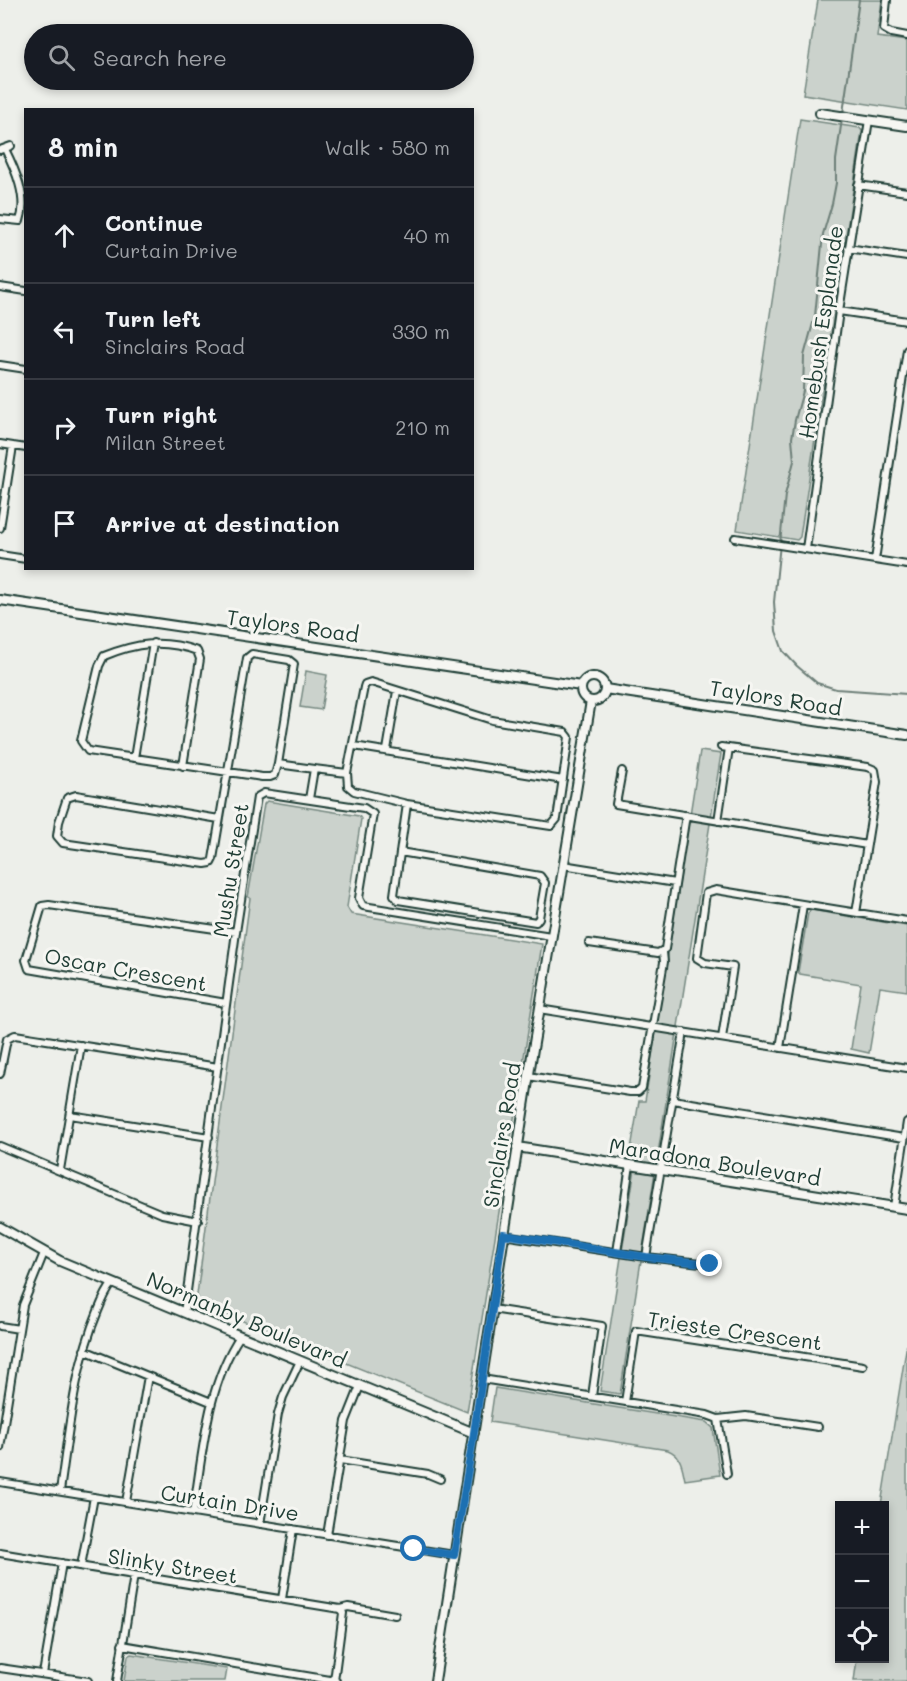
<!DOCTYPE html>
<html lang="en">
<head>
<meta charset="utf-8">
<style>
	body { margin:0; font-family:Mali,sans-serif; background:#242831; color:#f1f3f6 }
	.controls { position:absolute; right:18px; bottom:18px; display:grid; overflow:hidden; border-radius:0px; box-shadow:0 3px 9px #0003 }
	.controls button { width:54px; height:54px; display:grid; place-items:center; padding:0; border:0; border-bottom:2px solid #363941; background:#171b24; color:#f1f3f6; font:30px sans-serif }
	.stop { position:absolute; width:18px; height:18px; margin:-14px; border:4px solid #1f6fb2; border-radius:50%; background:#fff }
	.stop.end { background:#1f6fb2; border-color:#fff; box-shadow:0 2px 6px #0008 }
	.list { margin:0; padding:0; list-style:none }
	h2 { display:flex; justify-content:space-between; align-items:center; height:78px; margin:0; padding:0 24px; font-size:26px }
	h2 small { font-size:20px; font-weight:400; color:#9ea1a6 }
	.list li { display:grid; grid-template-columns:39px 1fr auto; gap:18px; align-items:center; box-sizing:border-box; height:96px; padding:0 24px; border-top:2px solid #363941 }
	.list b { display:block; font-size:22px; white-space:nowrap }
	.list p { margin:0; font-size:20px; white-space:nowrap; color:#9ea1a6 }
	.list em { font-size:20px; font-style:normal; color:#9ea1a6 }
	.icon { flex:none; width:33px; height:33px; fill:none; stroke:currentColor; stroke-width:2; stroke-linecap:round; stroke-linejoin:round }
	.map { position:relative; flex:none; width:907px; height:1681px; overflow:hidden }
	.search { position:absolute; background:#171b24; box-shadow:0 3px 9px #0003; left:24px; top:24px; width:450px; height:66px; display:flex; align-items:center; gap:15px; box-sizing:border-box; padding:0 21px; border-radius:33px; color:#9ea1a6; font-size:22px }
	.panel { position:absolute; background:#171b24; box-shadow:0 3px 9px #0003; left:24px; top:108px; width:450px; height:462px; border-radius:0px }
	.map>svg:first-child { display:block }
	.green { fill:#cbd2cc; stroke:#758880; stroke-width:1.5 }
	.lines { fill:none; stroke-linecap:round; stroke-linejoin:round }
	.stream { stroke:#6c7e77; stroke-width:2 }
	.minor-casing { stroke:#1f3d34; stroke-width:10 }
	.tertiary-casing { stroke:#1f3d34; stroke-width:12 }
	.minor { stroke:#f6f6f2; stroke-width:6 }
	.tertiary { stroke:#f6f6f2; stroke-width:8 }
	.route { stroke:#1f6fb2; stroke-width:8 }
	.labels { text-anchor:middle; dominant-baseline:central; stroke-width:6; stroke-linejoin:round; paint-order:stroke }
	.street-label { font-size:21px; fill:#1f3d34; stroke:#f6f6f2 }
</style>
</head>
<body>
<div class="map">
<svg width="907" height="1681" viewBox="0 0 907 1681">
	<rect width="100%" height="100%" fill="#edefea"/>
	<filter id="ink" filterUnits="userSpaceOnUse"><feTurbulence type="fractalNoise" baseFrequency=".0167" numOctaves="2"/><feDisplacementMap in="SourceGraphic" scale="12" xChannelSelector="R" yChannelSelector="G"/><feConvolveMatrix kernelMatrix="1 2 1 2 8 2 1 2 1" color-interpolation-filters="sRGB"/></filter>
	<g filter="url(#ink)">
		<!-- green -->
		<path class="green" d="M818 0H882L877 37 907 41V110L803 94Z
			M800 119 860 128 862 131 800 537 797 540 737 530Z
			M306 671 327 675 321 710 300 707Z
			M700 751 721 754 620 1394 600 1391 637 1156 630 1155 639 1101H645Z
			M267 801 359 816 361 819 347 907 351 914 542 944 467 1412 196 1302 250 898 248 897 264 804Z
			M811 910 907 926V991L880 987 869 1053 851 1049 861 984 800 974 798 972 808 913Z
			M907 1343V1681H854L857 1659 884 1658V1506L881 1505Z
			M495 1388 706 1422 713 1428 720 1475 685 1480C682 1467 682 1456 668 1450L490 1422Z
			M131 1654 227 1669 225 1681H124L128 1656Z"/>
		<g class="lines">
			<!-- stream -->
			<path class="stream" d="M843 113 859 0
				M842 119 836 160V183L832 204 823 234 815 316 804 356 803 391 795 420 792 438 794 461 785 495 774 602 776 631 783 651 797 666 817 683 836 689 907 694"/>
			<!-- minor casing -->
			<g class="minor-casing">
				<path id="minor" d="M887 0 884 29 891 33 907 36
					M0 150 11 146
					M858 185 907 192
					M0 219 20 221C28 198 15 169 5 149
					M848 248 907 257
					M0 287 26 291
					M839 311 907 321
					M0 365 26 369
					M0 444 26 448
					M0 528 13 446
					M735 538 907 565
					M806 549 839 311 869 120
					M0 555 26 559
					M875 560 907 350
					M354 746 563 780
					M721 747 868 767 875 770 877 782 856 913
					M387 750 397 691
					M134 758 153 643
					M183 766 200 659 197 651C163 639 136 643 104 656L99 666 81 741 88 751 262 777H270L275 775 278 764 314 769 309 799
					M314 769 347 773 364 687 365 684 371 682 492 720 565 732 569 737 557 819 551 826 407 804 354 791 348 786 347 773
					M622 771 616 804 867 845
					M219 819 76 795 67 798 59 822 57 836 63 843 205 864 211 863 213 859 247 658 252 654 289 660 294 664 278 764
					M718 821 729 748
					M400 852 540 876 545 883 539 918 536 922 398 900 394 895 407 804
					M563 865 675 883
					M589 943 658 953 665 949 686 815
					M226 1003 29 969 26 960 42 906 49 905 236 932
					M539 1009 907 1068
					M722 1038 733 967 705 963 697 958 706 893 716 890 907 921
					M780 1048 803 905
					M0 1074 7 1039 15 1035 218 1067
					M528 1076 630 1092H638L642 1088 664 962 663 952
					M673 1100 904 1138
					M70 1115 209 1137
					M0 1146 162 1214 198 1221
					M60 1170 81 1045
					M894 1207 907 1122
					M503 1235 646 1257 710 1264
					M617 1252 630 1165
					M646 1257 684 1032
					M492 1309 602 1326 592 1396
					M184 1313 236 932 257 797 264 793 364 808 373 814 359 898 363 906 551 936
					M0 1326 19 1329
					M84 1350 211 1402
					M482 1379 707 1415 718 1419 727 1474
					M625 1402 636 1331 863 1366
					M718 1419 746 1416 818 1427
					M0 1448 23 1305 44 1253
					M340 1460 428 1474 440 1479
					M0 1482 454 1555
					M60 1491C69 1431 74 1368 98 1311 102 1301 106 1291 113 1283
					M126 1502 148 1376
					M193 1513C203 1454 206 1387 240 1336
					M260 1524 278 1414 283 1397 300 1361
					M327 1535 346 1421 360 1386
					M0 1553 340 1609 343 1613 334 1681
					M81 1566 94 1497
					M282 1599 293 1529
					M340 1609 348 1607 395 1615
					M122 1645 336 1681
					M0 1668 88 1681
					M43 1674 62 1563
					M117 1681 134 1575"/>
			</g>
			<!-- tertiary casing -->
			<g class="tertiary-casing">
				<path id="tertiary" d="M820 113 907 126
					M0 600 581 686
					M581 689a12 12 0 1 1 24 0a12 12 0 1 1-24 0Z
					M605 689 907 735
					M517 1147 907 1209
					M0 1227 60 1261 474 1433
					M435 1681 532 1055 591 701"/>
			</g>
			<!-- minor -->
			<use href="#minor" class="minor"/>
			<!-- tertiary -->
			<use href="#tertiary" class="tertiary"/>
		</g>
	</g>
	<g class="lines" filter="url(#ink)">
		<!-- route -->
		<path class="route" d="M414 1549 454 1555 474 1433 503 1234 646 1257 710 1264"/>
	</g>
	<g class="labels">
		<!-- street labels -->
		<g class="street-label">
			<text transform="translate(820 332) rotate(-82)">Homebush Esplanade</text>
			<text transform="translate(293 625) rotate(8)">Taylors Road</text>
			<text transform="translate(776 697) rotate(9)">Taylors Road</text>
			<text transform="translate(230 870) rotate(-81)">Mushu Street</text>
			<text transform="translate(126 969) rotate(10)">Oscar Crescent</text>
			<text transform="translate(501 1135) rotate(-81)">Sinclairs Road</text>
			<text transform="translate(715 1161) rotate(9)">Maradona Boulevard</text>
			<text transform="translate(247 1319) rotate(23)">Normanby Boulevard</text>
			<text transform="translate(735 1330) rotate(8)">Trieste Crescent</text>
			<text transform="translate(230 1502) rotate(9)">Curtain Drive</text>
			<text transform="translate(173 1565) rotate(9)">Slinky Street</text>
		</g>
	</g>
</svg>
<div class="controls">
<button>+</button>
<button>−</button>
<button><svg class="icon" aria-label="locate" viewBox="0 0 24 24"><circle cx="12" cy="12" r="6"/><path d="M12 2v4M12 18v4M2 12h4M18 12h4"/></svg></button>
</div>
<div class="stop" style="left:414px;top:1549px"></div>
<div class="stop end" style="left:710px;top:1264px"></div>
<div class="search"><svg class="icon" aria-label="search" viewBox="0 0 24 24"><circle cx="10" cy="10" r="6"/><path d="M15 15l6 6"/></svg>Search here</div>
<section class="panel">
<h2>8 min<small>Walk · 580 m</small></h2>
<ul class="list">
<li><svg class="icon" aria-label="ahead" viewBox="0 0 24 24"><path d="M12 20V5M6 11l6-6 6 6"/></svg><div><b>Continue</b><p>Curtain Drive</p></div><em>40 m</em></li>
<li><svg class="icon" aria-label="left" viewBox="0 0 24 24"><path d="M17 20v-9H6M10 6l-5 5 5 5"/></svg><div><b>Turn left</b><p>Sinclairs Road</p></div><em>330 m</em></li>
<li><svg class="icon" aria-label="right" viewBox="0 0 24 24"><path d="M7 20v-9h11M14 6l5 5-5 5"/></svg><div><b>Turn right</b><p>Milan Street</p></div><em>210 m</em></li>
<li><svg class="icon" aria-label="arrive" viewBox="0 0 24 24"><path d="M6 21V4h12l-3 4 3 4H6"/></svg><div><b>Arrive at destination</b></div></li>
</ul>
</section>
</div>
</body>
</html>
